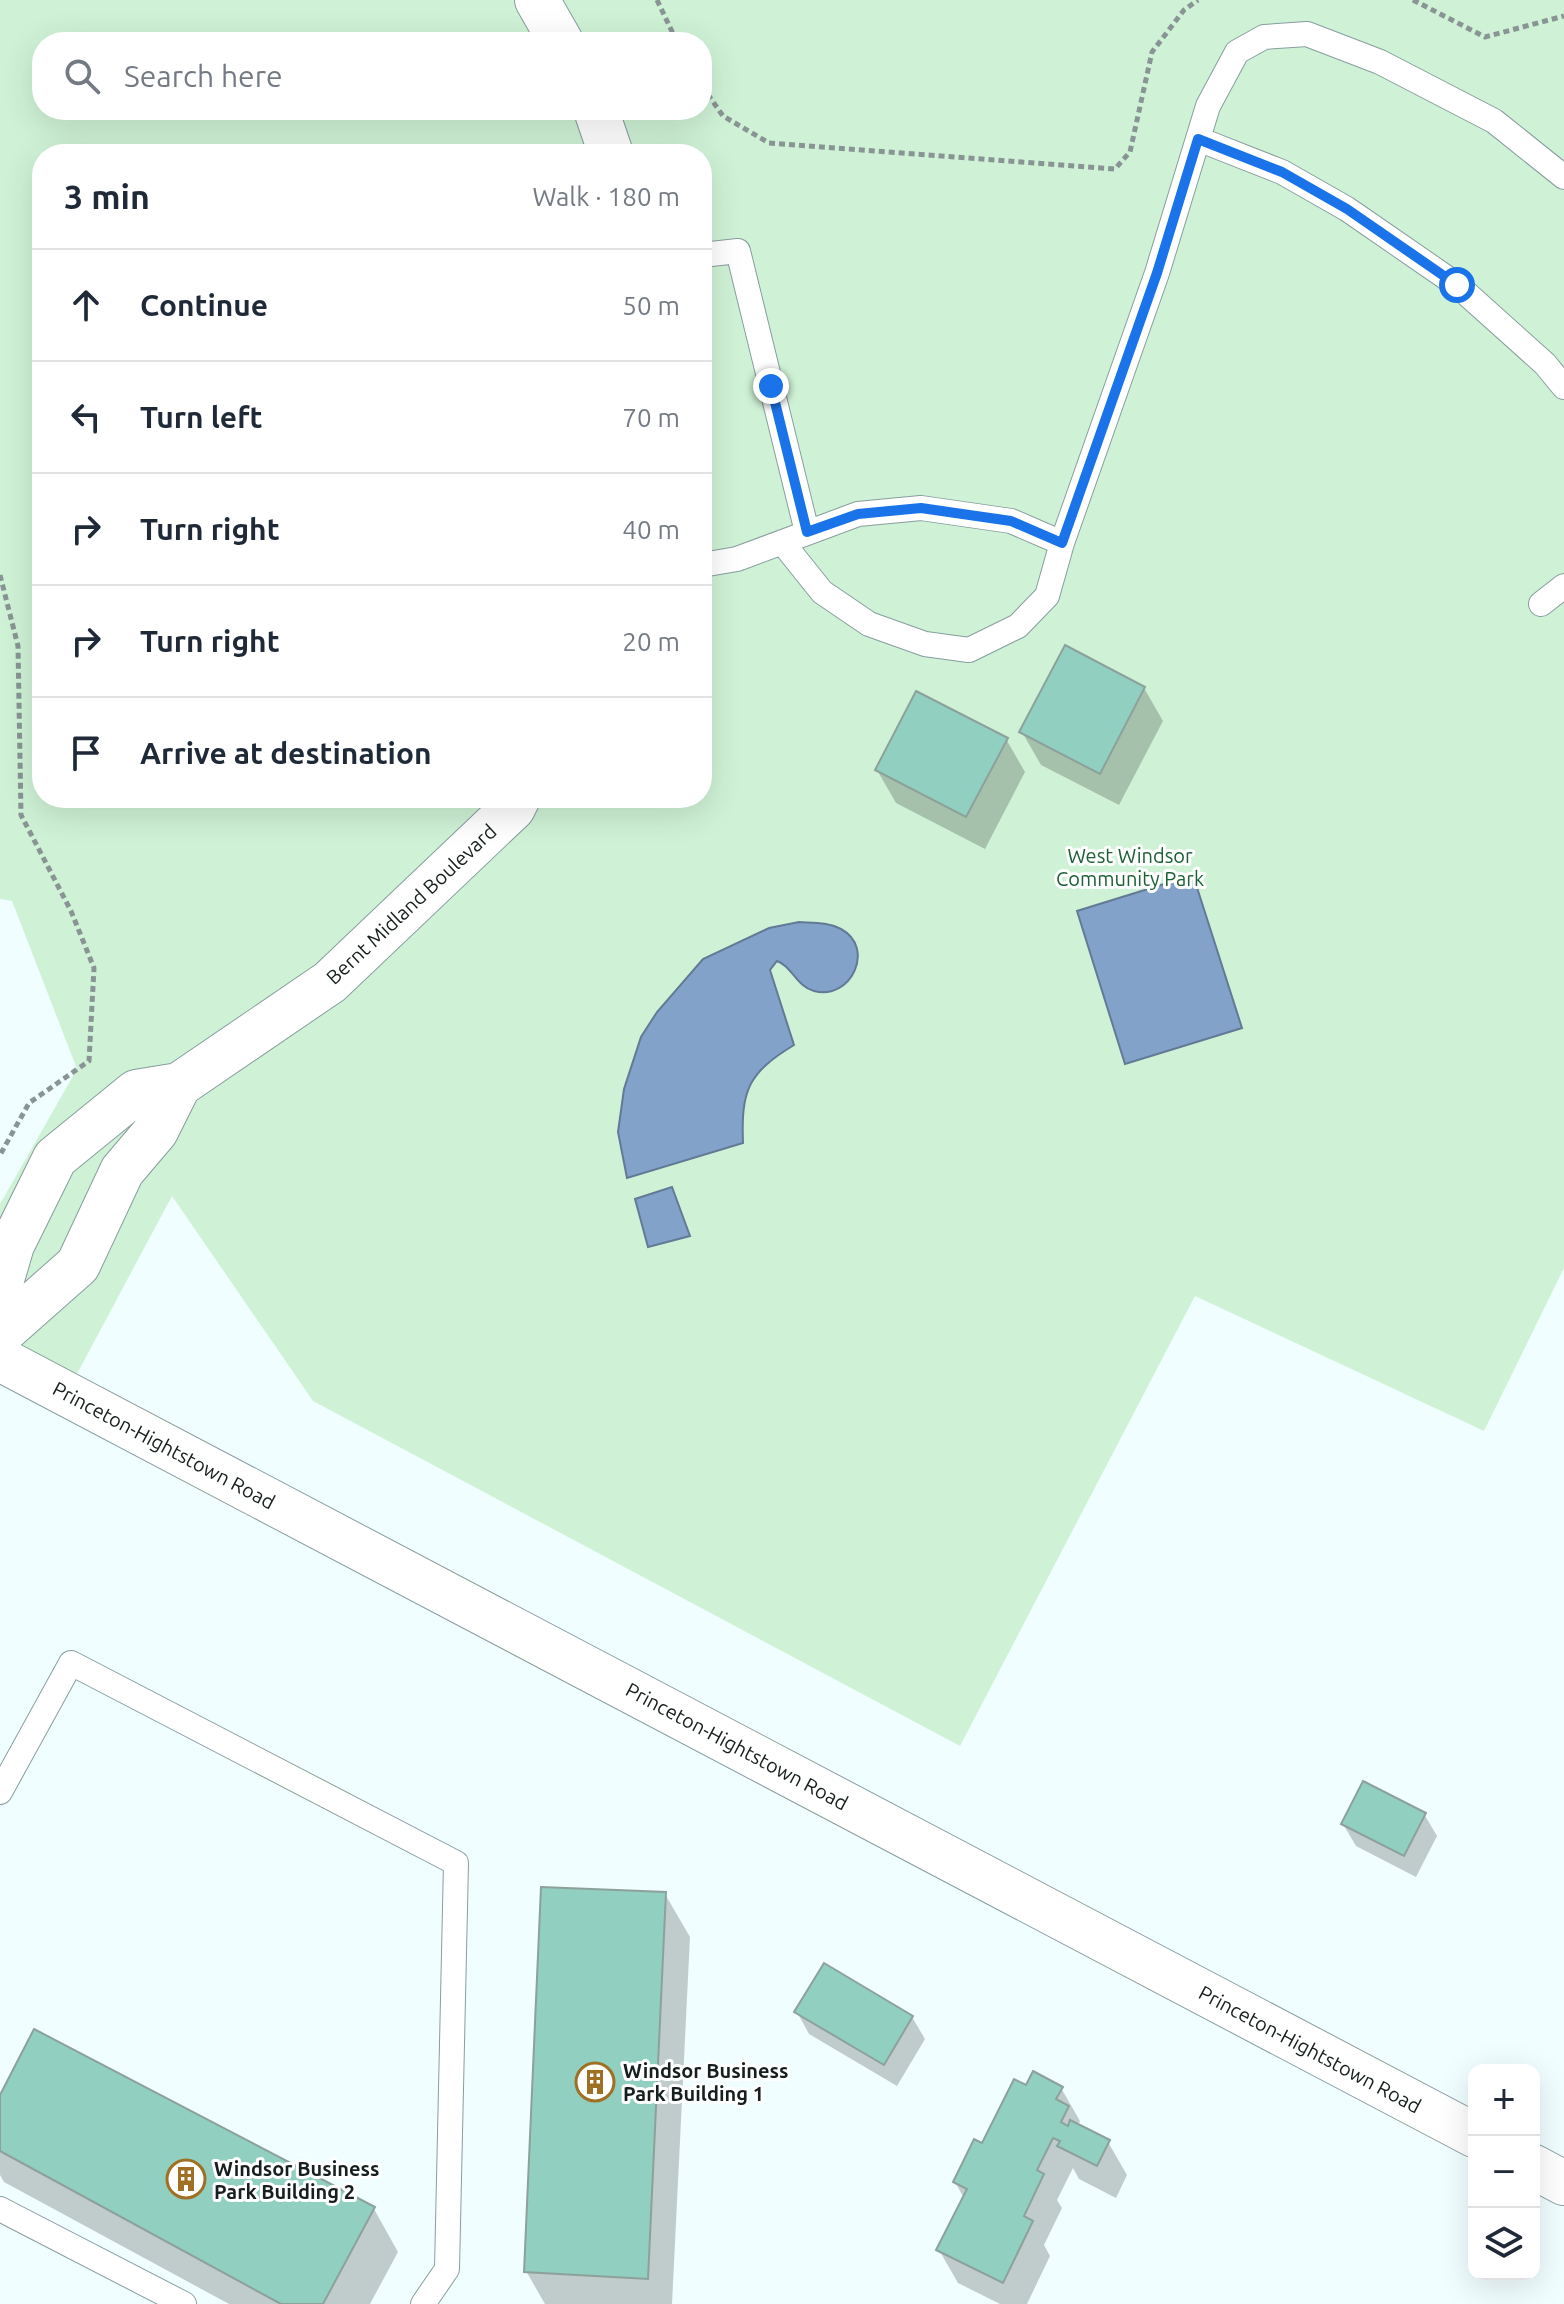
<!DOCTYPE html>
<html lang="en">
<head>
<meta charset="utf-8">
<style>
	body { margin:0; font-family:Ubuntu,sans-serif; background:#f6f6f7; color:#1f2937 }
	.controls { position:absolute; right:24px; bottom:24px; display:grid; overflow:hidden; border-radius:16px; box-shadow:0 8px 32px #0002 }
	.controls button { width:72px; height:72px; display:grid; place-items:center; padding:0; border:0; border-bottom:2px solid #e0e1e3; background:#fff; color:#1f2937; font:40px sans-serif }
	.stop { position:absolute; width:24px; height:24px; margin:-18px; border:6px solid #1a73e8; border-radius:50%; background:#fff }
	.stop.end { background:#1a73e8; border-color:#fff; box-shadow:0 2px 8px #0008 }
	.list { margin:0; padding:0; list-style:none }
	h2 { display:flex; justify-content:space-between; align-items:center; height:104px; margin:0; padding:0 32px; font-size:34px }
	h2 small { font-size:26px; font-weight:400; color:#747a83 }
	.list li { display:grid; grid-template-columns:52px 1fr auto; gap:24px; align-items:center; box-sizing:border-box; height:112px; padding:0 32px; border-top:2px solid #e0e1e3 }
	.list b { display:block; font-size:30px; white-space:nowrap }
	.list em { font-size:26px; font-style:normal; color:#747a83 }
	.icon { flex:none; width:44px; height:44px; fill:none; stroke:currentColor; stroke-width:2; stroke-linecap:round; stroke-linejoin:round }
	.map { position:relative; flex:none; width:1564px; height:2304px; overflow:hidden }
	.search { position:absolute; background:#fff; box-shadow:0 8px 32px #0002; left:32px; top:32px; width:680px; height:88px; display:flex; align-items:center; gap:20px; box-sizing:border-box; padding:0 28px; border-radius:32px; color:#747a83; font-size:30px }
	.panel { position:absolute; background:#fff; box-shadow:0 8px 32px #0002; left:32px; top:144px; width:680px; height:664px; border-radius:32px }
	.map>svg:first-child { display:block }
	.green { fill:#cff2d6; fill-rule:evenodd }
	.water { fill:#82a2c9; stroke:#627a96; stroke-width:2 }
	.shadow { fill:#0003 }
	.building { fill:#91cfc0; stroke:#8da19b; stroke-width:2 }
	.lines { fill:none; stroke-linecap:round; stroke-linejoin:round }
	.service-casing { stroke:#889d9f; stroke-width:26 }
	.minor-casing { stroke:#889d9f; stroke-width:46 }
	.primary-casing { stroke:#889d9f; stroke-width:46 }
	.path { stroke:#899494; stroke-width:5; stroke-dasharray:6 4; stroke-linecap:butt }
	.service { stroke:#fff; stroke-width:24 }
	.minor { stroke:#fff; stroke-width:44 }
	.primary { stroke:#fff; stroke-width:44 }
	.route { stroke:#1a73e8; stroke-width:10 }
	.labels { text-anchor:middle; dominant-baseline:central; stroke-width:6; stroke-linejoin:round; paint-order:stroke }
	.park-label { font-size:20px; fill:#1c6035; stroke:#fff }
	.street-label { font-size:20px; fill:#161e1e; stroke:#fff }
	.poi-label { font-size:20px; font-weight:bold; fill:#161e1e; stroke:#fff; text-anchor:start }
</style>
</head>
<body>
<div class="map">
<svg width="1564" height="2304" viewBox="0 0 1564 2304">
	<rect width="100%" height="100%" fill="#f1feff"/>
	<!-- green -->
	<path class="green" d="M0 0H1564V1268L1484 1431 1195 1296 960 1746 313 1401 172 1196 62 1402 0 1368V1204L77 1069 12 901 0 899ZM42 42H702V110H42ZM42 154H702V798H42Z"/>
	<!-- water -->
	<path class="water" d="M1193 875 1242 1028 1125 1064 1077 911Z
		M799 922C813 923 828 922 841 929 876 948 851 1001 814 991 796 986 792 966 777 961L770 970 794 1045C748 1073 741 1090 743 1143L627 1178 618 1132 624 1089 641 1037 657 1012 703 959 769 928Z
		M672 1187 690 1236 648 1247 635 1199Z"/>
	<!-- shadow -->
	<path class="shadow" d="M1144 688 1163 721 1119 805 1041 765 1022 732Z
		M1006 739 1025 772 985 849 896 803 877 770Z
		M1424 1814 1437 1836 1416 1877 1356 1846 1343 1824Z
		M665 1894 690 1937 672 2304H545L526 2271Z
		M797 2012 912 2017 925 2039 897 2086 809 2034Z
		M1027 2087 1061 2088 1080 2121 1078 2126 1108 2142 1127 2175 1116 2198 1079 2179 1073 2168 1057 2200 1062 2208 1044 2245 1050 2256 1027 2304H1000L958 2283 939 2250 964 2198 955 2182Z
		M0 2099 374 2209 398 2252 370 2304H229L4 2182 0 2175Z"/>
	<!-- building -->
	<path class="building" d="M1065 645 1145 687 1100 774 1019 732Z
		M916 691 1008 738 966 817 875 770Z
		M1363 1781 1426 1813 1404 1856 1341 1824Z
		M541 1887 666 1892 648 2279 524 2272Z
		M824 1963 913 2016 884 2065 794 2012Z
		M34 2029 375 2207 323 2304H281L0 2151V2095Z
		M1033 2071 1063 2087 1056 2099 1069 2106 1061 2122 1068 2126 1070 2120 1110 2140 1097 2166 1057 2146 1060 2141 1053 2138 1037 2170 1044 2174 1024 2216 1033 2221 1003 2283 936 2250 967 2189 953 2182 974 2139 982 2143 1014 2079 1026 2085Z"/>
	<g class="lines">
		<!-- service casing -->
		<g class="service-casing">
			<path id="service" d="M1198 139 1282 172 1347 209 1457 285 1545 364 1564 387
				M702 255 738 251 807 532
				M782 542 822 592 869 624 925 644 969 650 1018 626 1047 596 1062 543 1157 273 1208 106 1237 52 1264 37 1307 34 1380 62 1494 121 1564 177
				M702 565 737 559 858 514 921 508 1011 521 1062 543
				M1541 604 1564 586
				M0 1792 71 1663 456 1863 447 2269 423 2304
				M0 2209 184 2304"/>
		</g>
		<!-- minor casing -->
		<g class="minor-casing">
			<path id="minor" d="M537 0 561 42
				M596 110 611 154
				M0 1286 12 1245 55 1158 136 1092 179 1085 330 982 513 808 518 798
				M0 1334 78 1265 122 1171 156 1131 179 1085"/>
		</g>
		<!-- primary casing -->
		<g class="primary-casing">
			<path id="primary" d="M0 1359 1474 2135
				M1534 2167 1564 2183"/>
		</g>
		<!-- path -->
		<path class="path" d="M657 0 677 42
			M1413 0 1485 37 1564 16
			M702 86 723 116 769 143 1115 169 1130 152 1152 52 1184 10 1198 0
			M0 575 18 646 21 815 71 911 94 968 89 1061 29 1103 0 1155"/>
		<!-- service -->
		<use href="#service" class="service"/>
		<!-- minor -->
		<use href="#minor" class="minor"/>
		<!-- primary -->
		<use href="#primary" class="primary"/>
	</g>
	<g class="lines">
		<!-- route -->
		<path class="route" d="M771 386 807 532 858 514 921 508 1011 521 1062 543 1157 273 1198 139 1282 172 1347 209 1457 285"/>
	</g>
	<!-- icons -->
	<defs>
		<g id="building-ring" transform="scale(2)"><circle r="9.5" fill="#fff" stroke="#9f7023" stroke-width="1.5"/><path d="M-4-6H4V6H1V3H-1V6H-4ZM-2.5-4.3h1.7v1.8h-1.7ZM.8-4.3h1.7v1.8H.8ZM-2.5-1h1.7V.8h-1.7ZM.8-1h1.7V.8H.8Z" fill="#9f7023"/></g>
	</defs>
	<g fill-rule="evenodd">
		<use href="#building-ring" x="595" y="2082"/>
		<use href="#building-ring" x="186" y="2179"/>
	</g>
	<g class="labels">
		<!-- park labels -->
		<g class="park-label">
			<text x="1130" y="855">West Windsor<tspan x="1130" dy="23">Community Park</tspan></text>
		</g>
		<!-- street labels -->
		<g class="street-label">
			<text transform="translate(411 904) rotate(-43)">Bernt Midland Boulevard</text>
			<text transform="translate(164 1445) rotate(28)">Princeton-Hightstown Road</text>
			<text transform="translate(737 1746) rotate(28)">Princeton-Hightstown Road</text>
			<text transform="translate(1310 2049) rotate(28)">Princeton-Hightstown Road</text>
		</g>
		<!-- poi labels -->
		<g class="poi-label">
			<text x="623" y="2070">Windsor Business<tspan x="623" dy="23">Park Building 1</tspan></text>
			<text x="214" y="2168">Windsor Business<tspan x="214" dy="23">Park Building 2</tspan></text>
		</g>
	</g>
</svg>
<div class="controls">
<button>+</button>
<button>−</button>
<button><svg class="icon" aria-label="layers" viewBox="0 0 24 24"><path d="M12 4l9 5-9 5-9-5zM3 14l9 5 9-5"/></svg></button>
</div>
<div class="stop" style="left:1457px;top:285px"></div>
<div class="stop end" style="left:771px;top:386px"></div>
<div class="search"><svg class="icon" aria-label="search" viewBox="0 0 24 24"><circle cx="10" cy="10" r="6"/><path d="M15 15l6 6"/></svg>Search here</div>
<section class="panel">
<h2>3 min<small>Walk · 180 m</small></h2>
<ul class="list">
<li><svg class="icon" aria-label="ahead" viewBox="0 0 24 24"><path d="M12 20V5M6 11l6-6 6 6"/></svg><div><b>Continue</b></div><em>50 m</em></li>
<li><svg class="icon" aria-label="left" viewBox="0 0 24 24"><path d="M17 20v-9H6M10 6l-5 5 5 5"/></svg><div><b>Turn left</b></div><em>70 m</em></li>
<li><svg class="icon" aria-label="right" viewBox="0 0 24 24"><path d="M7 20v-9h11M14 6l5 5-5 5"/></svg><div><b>Turn right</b></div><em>40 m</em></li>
<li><svg class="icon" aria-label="right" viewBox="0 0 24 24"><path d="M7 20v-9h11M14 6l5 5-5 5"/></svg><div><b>Turn right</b></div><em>20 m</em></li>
<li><svg class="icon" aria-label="arrive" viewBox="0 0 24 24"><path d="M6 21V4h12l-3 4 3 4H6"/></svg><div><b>Arrive at destination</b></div></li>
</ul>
</section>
</div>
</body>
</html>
